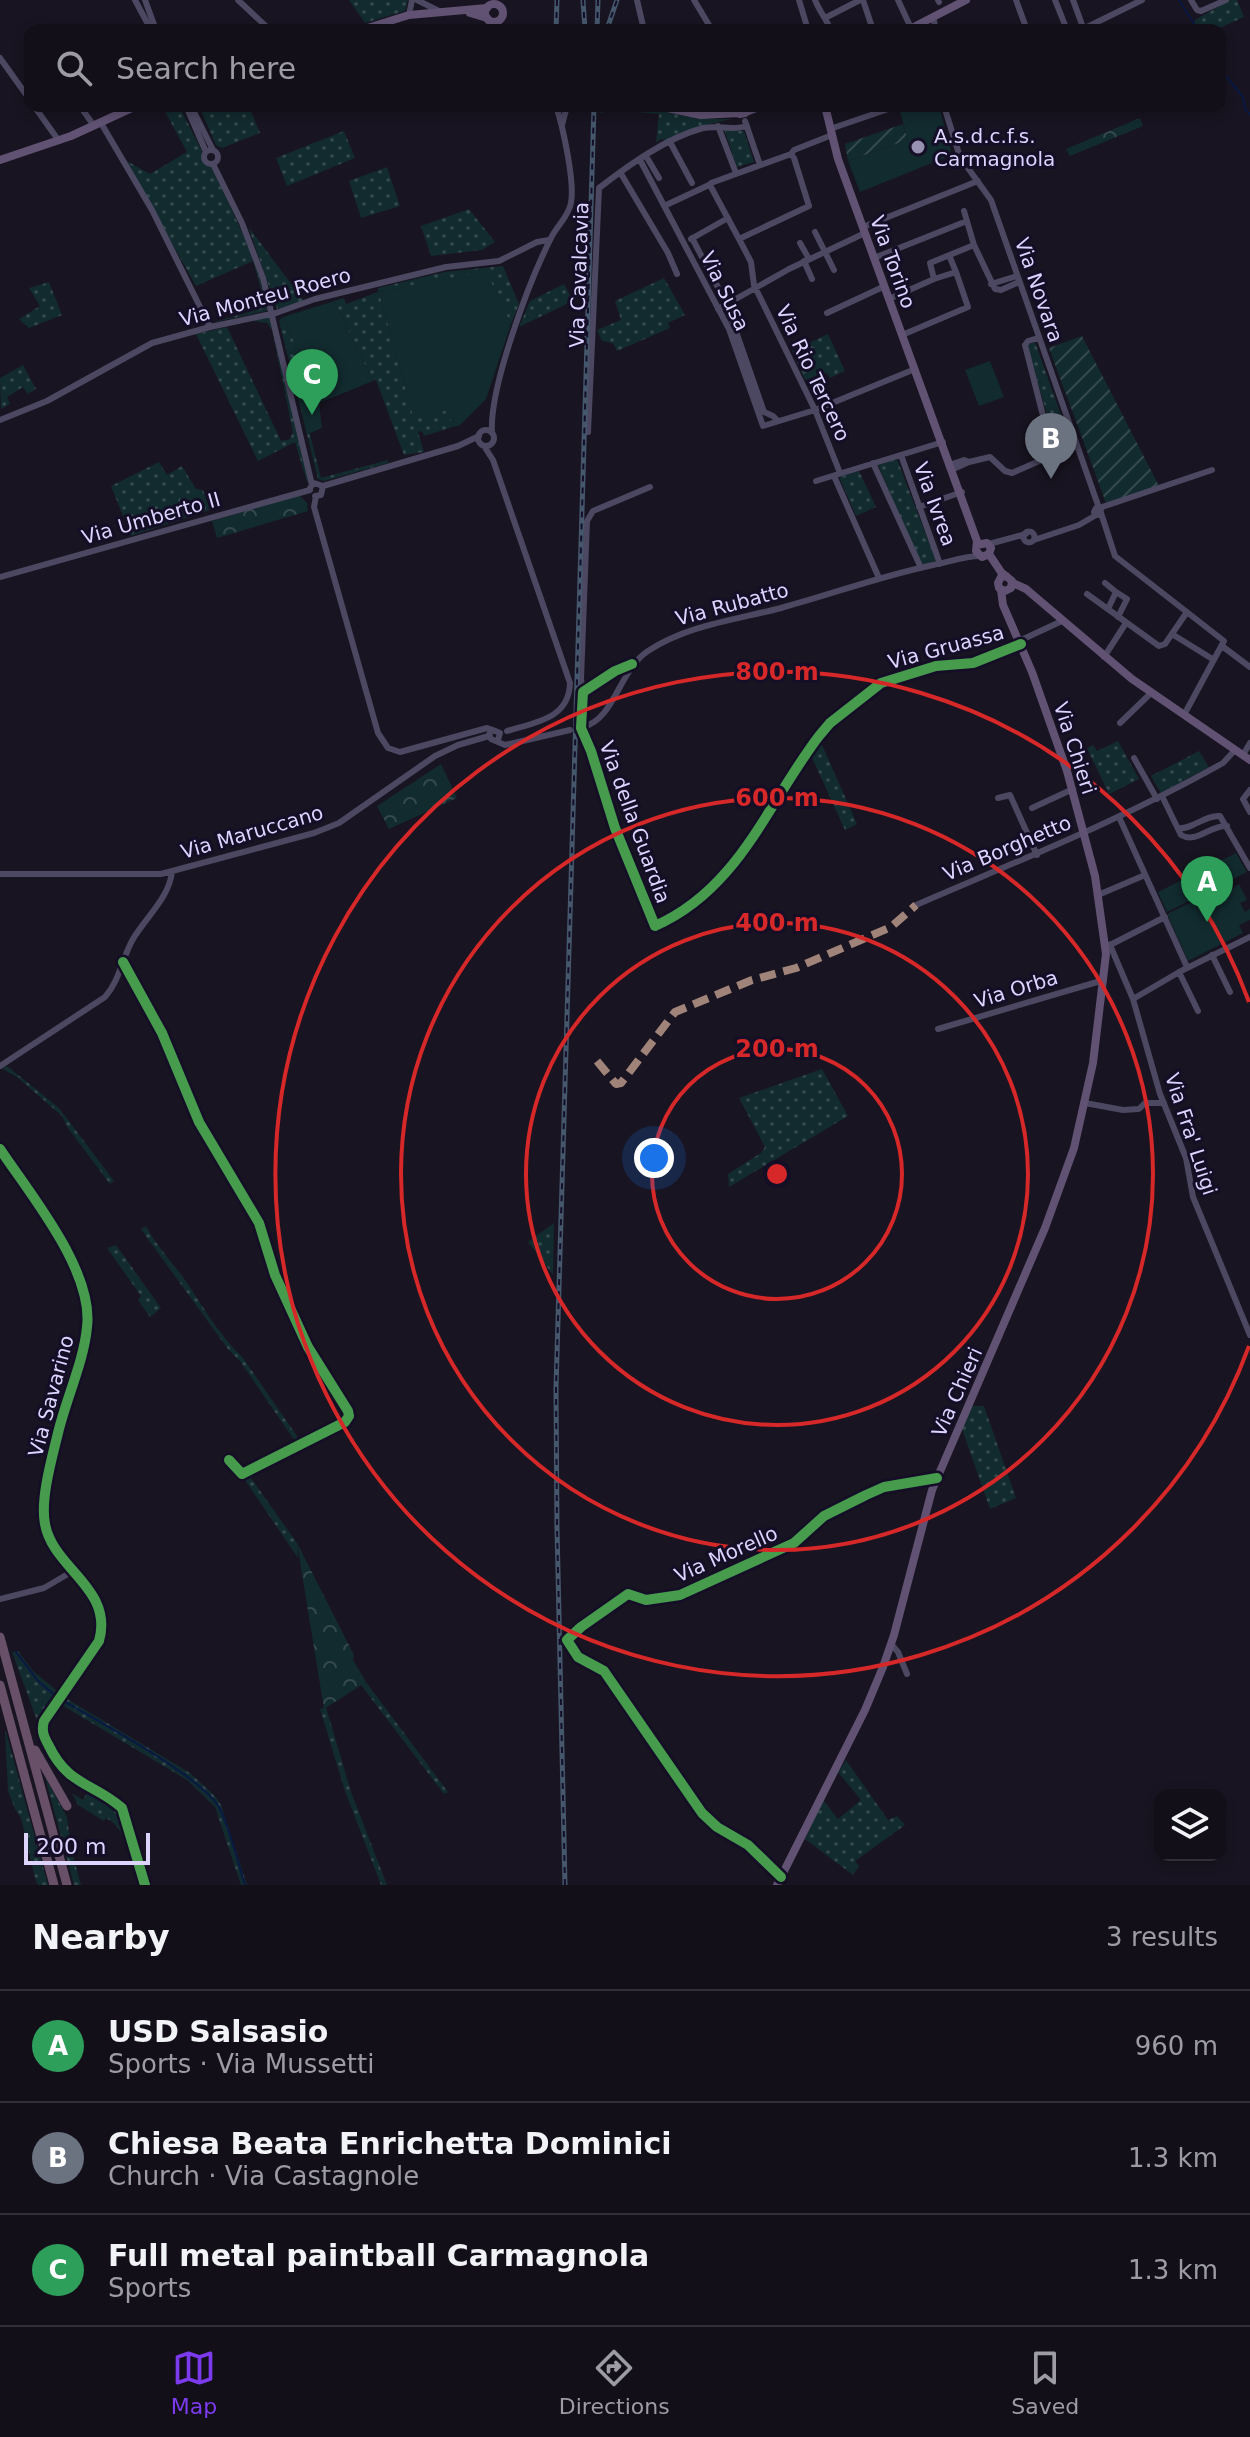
<!DOCTYPE html>
<html lang="en">
<head>
<meta charset="utf-8">
<style>
	body { margin:0; font-family:"DejaVu Sans",sans-serif; background:#1b1822; color:#f1f3f6 }
	.controls { position:absolute; right:24px; bottom:24px; display:grid; overflow:hidden; border-radius:16px; box-shadow:0 4px 12px #0003 }
	.controls button { width:72px; height:72px; display:grid; place-items:center; padding:0; border:0; border-bottom:2px solid #312f38; background:#120f19; color:#f1f3f6; font:40px sans-serif }
	.scale { position:absolute; left:24px; bottom:20px; width:126px; box-sizing:border-box; padding-left:8px; border:4px solid #ddd4ff; border-top:0; font-size:22px; line-height:28px; white-space:nowrap; color:#ddd4ff; -webkit-text-stroke:6px #150e27; paint-order:stroke }
	.you { position:absolute; left:654px; top:1158px; width:28px; height:28px; margin:-20px; border:6px solid #fff; border-radius:50%; background:#1a73e8; box-shadow:0 0 0 12px #1a73e833 }
	.badge { display:grid; place-items:center; width:52px; height:52px; border-radius:50%; background:#7c3aed; color:#fff; font-size:26px; font-weight:700 }
	.pin { position:absolute; translate:-50% -66px; filter:drop-shadow(0 2px 4px #0008) }
	.pin::after { content:''; position:absolute; top:42px; width:28px; height:24px; background:inherit; clip-path:polygon(0 0,100% 0,50% 100%) }
	.list { margin:0; padding:0; list-style:none }
	h2 { display:flex; justify-content:space-between; align-items:center; height:104px; margin:0; padding:0 32px; font-size:34px }
	h2 small { font-size:26px; font-weight:400; color:#9c9ca2 }
	.list li { display:grid; grid-template-columns:52px 1fr auto; gap:24px; align-items:center; box-sizing:border-box; height:112px; padding:0 32px; border-top:2px solid #312f38 }
	.list b { display:block; font-size:30px; white-space:nowrap }
	.list p { margin:0; font-size:26px; white-space:nowrap; color:#9c9ca2 }
	.list em { font-size:26px; font-style:normal; color:#9c9ca2 }
	.icon { flex:none; width:44px; height:44px; fill:none; stroke:currentColor; stroke-width:2; stroke-linecap:round; stroke-linejoin:round }
	.map { position:relative; flex:none; width:1250px; height:1885px; overflow:hidden }
	.search { position:absolute; background:#120f19; box-shadow:0 4px 12px #0003; left:24px; right:24px; top:24px; height:88px; display:flex; align-items:center; gap:20px; box-sizing:border-box; padding:0 28px; border-radius:16px; color:#9c9ca2; font-size:30px }
	.sheet { height:440px; background:#120f19 }
	nav { display:flex; justify-content:space-around; align-items:center; box-sizing:border-box; height:112px; border-top:2px solid #312f38; background:#120f19; font-size:22px; color:#9c9ca2 }
	nav a { display:grid; justify-items:center; gap:4px }
	nav .on { color:#7c3aed }
	.map>svg:first-child { display:block }
	.grass { fill:url(#grass-dots) }
	.forest { fill:url(#forest-crowns) }
	.garden { fill:url(#garden-furrows) }
	.pitch { fill:#122b2f }
	.lines { fill:none; stroke-linecap:round; stroke-linejoin:round }
	.stream { stroke:#091943; stroke-width:2 }
	.minor { stroke:#4c4862; stroke-width:6 }
	.major { stroke:#615273; stroke-width:8 }
	.highway { stroke:#675068; stroke-width:9 }
	.rail-casing { stroke:#45576c; stroke-width:5 }
	.rail { stroke:#150e27; stroke-width:2; stroke-dasharray:6; stroke-linecap:butt }
	.quiet { stroke:#a18479; stroke-width:8; stroke-dasharray:16 8; stroke-linecap:butt }
	.cycleway-casing { stroke:#150e27; stroke-width:15 }
	.cycleway { stroke:#469c4c; stroke-width:10 }
	.ring { fill:none; stroke:#d62828; stroke-width:4 }
	.poi-dot { fill:#9891b1; stroke:#150e27; stroke-width:3 }
	.labels { text-anchor:middle; dominant-baseline:central; stroke-width:6; stroke-linejoin:round; paint-order:stroke }
	.poi-label { font-size:20px; fill:#ddd4ff; stroke:#150e27; text-anchor:start }
	.street-label { font-size:20px; fill:#ddd4ff; stroke:#150e27 }
	.centre { fill:#d62828; stroke:#150e27; stroke-width:4 }
	.ring-label { font-size:24px; text-anchor:middle; font-weight:bold; fill:#d62828; stroke:#150e27; stroke-width:6; stroke-linejoin:round; paint-order:stroke }
</style>
</head>
<body>
<div class="map">
<svg width="1250" height="1885" viewBox="0 0 1250 1885">
	<defs>
		<pattern id="grass-dots" width="8" height="8" patternUnits="userSpaceOnUse" patternTransform="scale(2)"><rect width="8" height="8" fill="#122b2f"/><path d="M2 2h.1M6 6h.1" fill="none" stroke="#34494e" stroke-width="1.8" stroke-linecap="round"/></pattern>
		<pattern id="forest-crowns" width="20" height="18" patternUnits="userSpaceOnUse" patternTransform="scale(2)"><rect width="20" height="18" fill="#122b2f"/><path d="M2 6a3 3 0 1 1 6 0M12 15a3 3 0 1 1 6 0" fill="none" stroke="#34494e"/></pattern>
		<pattern id="garden-furrows" width="10" height="10" patternUnits="userSpaceOnUse" patternTransform="scale(2)"><rect width="10" height="10" fill="#122b2f"/><path d="M-1 1l2-2M0 10L10 0M9 11l2-2" fill="none" stroke="#34494e"/></pattern>
	</defs>
	<rect width="100%" height="100%" fill="#181421"/>
	<!-- grass -->
	<path class="grass" d="M349 0H408L405 11 365 23Z
		M1230 0H1237L1244 17 1215 30H1191L1194 27 1195 20Z
		M162 106H179L202 151 204 162 212 167 255 260 269 308 266 311 211 323 266 307 253 261 196 286 125 160 150 174 187 152Z
		M199 106H249L260 133 222 148 216 145Z
		M600 106 643 107 700 119H731L706 125 667 141 661 139 656 143 659 114 613 110 600 113Z
		M724 129 744 131 754 162 737 167Z
		M344 131 355 158 287 186 276 158Z
		M387 167 400 206 361 218 349 181Z
		M469 209 495 242 482 250 431 256 421 226Z
		M249 229H250L304 301 277 309Z
		M503 266 519 304 511 324 485 272 379 292 414 418 448 409 453 427 424 436 422 431 418 432 424 452 404 455 376 380 373 381 334 301 344 298 346 304 378 292V288L444 272Z
		M664 278 685 315 668 323 670 328 617 351 613 343 602 341 597 330 621 320 615 301Z
		M49 282 62 315 29 328 19 319 40 306 29 288Z
		M564 284 573 301 519 327 530 301Z
		M268 316 273 319 309 481 307 482 295 442 258 461 196 334 227 327 281 441 290 439 293 432 272 330 267 323 252 321Z
		M283 317 310 378 297 383 321 478 388 460V463L324 481 318 479 279 321Z
		M828 334 845 371 830 378 827 373 805 380 792 351Z
		M1035 342 1070 440 1056 446 1027 345Z
		M23 365 36 389 28 394 23 387 7 397 10 404 1 409 0 378Z
		M897 459 936 561 921 565 878 465Z
		M159 462 167 475 182 466 196 489 203 490 210 510 131 536 111 486Z
		M859 471 876 507 856 516 839 477Z
		M819 738 857 824 845 830 809 751Z
		M1118 741 1139 779 1109 794 1087 748 1093 745 1097 751Z
		M1199 751 1209 767 1161 793 1151 776Z
		M7 1066 59 1108 114 1181 110 1184 68 1128 62 1116 17 1077 1 1068Z
		M822 1069 848 1116 729 1187 728 1174 761 1153 765 1147 739 1098Z
		M554 1223 553 1275 528 1242Z
		M146 1226C156 1245 170 1260 183 1277 202 1305 219 1335 243 1358L301 1442 297 1444 240 1361 228 1349 153 1246 141 1229Z
		M116 1245 161 1308 150 1317 138 1300 141 1296 107 1248Z
		M972 1406H984L1016 1498 990 1509 962 1429Z
		M298 1447 296 1452 251 1478 297 1543 298 1558 243 1477Z
		M18 1651 33 1671 61 1694 38 1723 12 1652Z
		M366 1682 448 1792 444 1794 361 1685Z
		M64 1697 190 1773 215 1796 221 1805 247 1885H241L215 1807 187 1780 60 1704Z
		M326 1707 351 1792 387 1885H381L345 1791 320 1709Z
		M5 1732H6L48 1885H38L35 1878 21 1818 15 1809 8 1791Z
		M846 1760 888 1820 897 1816 905 1825 855 1861 859 1866 853 1875 805 1839 823 1800 838 1819 861 1800 838 1772Z
		M45 1777 67 1817 71 1848 81 1885H74Z
		M94 1792 120 1808 143 1885H138C132 1862 128 1829 106 1818L104 1821 78 1805 72 1793 83 1800 87 1793 92 1796Z"/>
	<!-- forest -->
	<path class="forest" d="M1140 118 1143 126 1070 156 1066 149Z
		M299 495 307 503 308 511 217 538 212 521Z
		M441 764 457 798 389 829 377 806Z
		M297 1543 354 1655 353 1660 366 1682 324 1709Z"/>
	<!-- garden -->
	<path class="garden" d="M903 124 908 140 848 161 845 144Z
		M1082 336 1159 486 1106 503 1049 348Z"/>
	<!-- pitch -->
	<path class="pitch" d="M904 106H939L952 155 860 192 848 161 908 140 899 108Z
		M486 271 511 324 486 399 459 426 453 427 448 410 414 419 379 292Z
		M334 301 373 381 319 403 322 428 308 434 297 383 310 378 283 317Z
		M990 361 1004 397 979 406 965 370Z
		M1236 853 1247 872 1167 912 1158 892Z
		M1230 883 1233 888 1239 884 1247 900 1240 903 1245 912 1250 909V920L1239 925 1243 933 1188 961 1167 914Z"/>
	<g class="lines">
		<!-- stream -->
		<path class="stream" d="M1179 0 1198 30
			M1220 69 1243 97 1245 109 1250 114
			M16 1652 38 1681 57 1697C93 1719 203 1776 220 1809 231 1832 237 1860 245 1885"/>
		<!-- minor -->
		<path class="minor" d="M135 0 151 30
			M145 0 156 30
			M238 0 270 30
			M417 0 439 11
			M637 0 644 30
			M694 0 712 30
			M799 0 808 30
			M815 0C820 12 826 19 831 30
			M863 0 873 30
			M898 0 911 28
			M938 0 939 2
			M1016 0 1027 30
			M1055 0 1067 30
			M1073 0 1084 30
			M1191 0 1197 10 1201 11 1226 0
			M409 15 412 0
			M933 17 936 30
			M825 18 860 0
			M1081 30 1142 0
			M0 58 30 100
			M34 106 59 141
			M80 106 94 126
			M186 106 206 152
			M191 106 213 150
			M697 106 712 108 723 106
			M944 106 960 157 991 200 1099 508 1212 470
			M745 121 760 165
			M101 123 152 210 210 327
			M562 125 567 106
			M718 126 736 173
			M830 129 897 106
			M670 142 692 183
			M204 157a7 7 0 1 1 14 0a7 7 0 1 1-14 0Z
			M791 154 794 150 832 135
			M646 156 659 178
			M640 160 729 329 763 426 815 410 915 369
			M213 164 242 223 263 278 312 485
			M620 172 668 253 677 274
			M711 187 739 239 809 206 794 158 791 154 711 183
			M664 206 709 185
			M964 211 974 245 995 289 1001 290 1019 282
			M863 227 978 181
			M815 232 834 270
			M692 238 721 293 732 302 735 313 732 320 764 412 773 416 778 421
			M691 239 728 218
			M739 239 751 262 754 285 815 410 840 473
			M800 243 809 259
			M874 258 967 221
			M804 261 812 279
			M934 279 930 263 974 245
			M991 284 1017 276
			M889 299 934 279 956 272 949 255
			M718 309 789 269 865 233
			M827 313 885 286
			M902 335 968 307 956 272
			M0 420 47 401 152 343 210 327 276 313 315 299 446 267 499 261 537 242 549 240
			M478 438a8 8 0 1 1 16 0a8 8 0 1 1-16 0Z
			M588 432 599 188C629 165 666 138 703 128 718 125 733 131 747 126
			M492 433C489 388 529 282 550 240 556 226 568 218 571 203 575 182 563 127 556 106
			M1075 442 1056 450 1053 455 1077 446
			M484 446 493 460 570 683C569 719 536 722 507 731
			M901 455 940 564
			M969 462 990 457 1005 471 1012 473 1053 455 1025 345 1028 341 1038 338
			M873 463 921 568
			M949 465 964 460 969 462 951 470
			M834 476 879 578
			M816 481 943 442
			M310 488 314 483 323 486 458 446 479 436
			M315 496 321 495 323 486
			M316 496 314 507 378 733 388 748 400 752 487 728 493 730
			M919 507 962 492
			M1096 508 1101 510 1099 515 1094 512Z
			M1101 513 1115 556 1224 641 1184 715
			M1023.5 537a5.5 5.5 0 1 1 11 0a5.5 5.5 0 1 1-11 0Z
			M1034 540 1079 525 1096 515
			M989 544 1026 534
			M0 577 310 490
			M1105 583 1116 592
			M1087 594 1159 646 1165 644 1187 612
			M1108 609 1116 592 1127 599 1118 617
			M1172 634 1214 660
			M1019 641 1062 621
			M1222 646 1250 667
			M1104 657 1126 623
			M632 664 615 671 583 692 581 728 591 751 615 828 655 926C739 889 767 804 819 736L830 723 881 683 936 666 973 663 1021 644
			M583 692 581 679 587 521 593 511 650 487
			M1120 723 1151 693
			M583 727C615 719 619 670 648 651 688 625 735 620 781 608 832 594 881 576 933 565 949 562 964 556 981 556
			M498 740 500 733 493 730 489 734 491 739 505 745 570 730
			M1243 755 1250 743
			M1134 758 1157 799
			M1250 790 1243 799 1250 812
			M1162 796 1181 835C1196 844 1210 825 1227 826
			M998 798 1010 795 1037 855
			M1032 808 1073 789
			M1119 817 1187 967
			M1178 828C1192 830 1204 815 1220 816L1250 868
			M0 874H161L314 833 339 823 435 756 458 745 489 736
			M1098 895 1145 875
			M916 905C1020 860 1124 819 1223 763L1235 750
			M1106 944 1110 945 1133 999 1160 1094 1186 1158 1193 1197 1250 1335
			M1110 945 1165 917
			M1212 955 1230 992
			M123 962 162 1033 199 1122 259 1223 275 1275 308 1347 348 1411 349 1416 345 1422 242 1474 229 1460
			M1179 972 1198 1011
			M1133 999 1181 971 1250 937
			M938 1029 1104 980
			M0 1066 105 997C120 980 122 958 133 939 146 917 169 898 172 872
			M1085 1103 1123 1110 1139 1109 1145 1103H1164
			M0 1149C30 1194 94 1271 87 1327 84 1361 66 1399 58 1433 52 1458 40 1499 45 1524 53 1569 114 1588 99 1641L44 1721C41 1731 44 1737 49 1746 68 1786 94 1783 122 1808L145 1885
			M0 1599 44 1588 73 1571
			M891 1644 898 1652 907 1674
			M781 1877 748 1845 717 1827 702 1813 604 1671 578 1657 567 1640 581 1627 628 1594 646 1600 680 1595 794 1543 824 1516 866 1495 884 1487 937 1478"/>
		<!-- major -->
		<path class="major" d="M485 13a9 9 0 1 1 18 0a9 9 0 1 1-18 0Z
			M470 13 487 18
			M361 30 409 15 487 8
			M908 30 966 0
			M658 106 701 115 739 113
			M825 106 838 159 977 541 976 551 982 557 989 554 991 548 987 543 977 545
			M744 108 745 113 740 114 739 109Z
			M746 112 761 106
			M0 160 71 136 136 106
			M989 554 1001 572 1012 581 1011 588 1005 591 999 588 998 583 1001 577 1006 576
			M1013 583 1026 589 1132 679 1250 760
			M777 1885 865 1710 883 1667 894 1635 932 1490 1045 1228 1074 1148 1093 1063 1106 954 1095 876 1067 771 1032 672 1003 605 1001 590"/>
		<!-- highway -->
		<path class="highway" d="M0 1637 67 1885
			M0 1685 54 1885
			M35 1750 67 1806"/>
		<!-- rail casing -->
		<g class="rail-casing">
			<path id="rail" d="M583 0 585 30
				M607 29 617 0
				M556 30 557 0
				M597 30 598 0
				M565 1885 557 1527 556 1388 594 106"/>
		</g>
		<!-- rail -->
		<use href="#rail" class="rail"/>
		<!-- quiet -->
		<path class="quiet" d="M597 1061 616 1084 621 1083 675 1012 752 980 796 968 891 927 916 905"/>
		<!-- cycleway casing -->
		<g class="cycleway-casing">
			<path id="cycleway" d="M632 664 615 671 583 692 581 728 591 751 615 828 655 926C739 889 767 804 819 736L830 723 881 683 936 666 973 663 1021 644
				M123 962 162 1033 199 1122 259 1223 275 1275 308 1347 348 1411 349 1416 345 1422 242 1474 229 1460
				M0 1149C30 1194 94 1271 87 1327 84 1361 66 1399 58 1433 52 1458 40 1499 45 1524 53 1569 114 1588 99 1641L44 1721C41 1731 44 1737 49 1746 68 1786 94 1783 122 1808L145 1885
				M781 1877 748 1845 717 1827 702 1813 604 1671 578 1657 567 1640 581 1627 628 1594 646 1600 680 1595 794 1543 824 1516 866 1495 884 1487 937 1478"/>
		</g>
		<!-- cycleway -->
		<use href="#cycleway" class="cycleway"/>
	</g>
	<!-- distance rings -->
	<g class="ring">
		<circle cx="777" cy="1174" r="125"/>
		<circle cx="777" cy="1174" r="251"/>
		<circle cx="777" cy="1174" r="376"/>
		<path d="M1249 1346A502 502 0 1 1 1249 1002"/>
	</g>
	<!-- markers -->
	<circle class="poi-dot" cx="918" cy="147" r="8"/>
	<g class="labels">
		<!-- poi labels -->
		<g class="poi-label">
			<text x="934" y="136">A.s.d.c.f.s.<tspan x="934" dy="23">Carmagnola</tspan></text>
		</g>
		<!-- street labels -->
		<g class="street-label">
			<text transform="translate(893 262) rotate(70)">Via Torino</text>
			<text transform="translate(579 275) rotate(-88)">Via Cavalcavia</text>
			<text transform="translate(1039 290) rotate(71)">Via Novara</text>
			<text transform="translate(725 291) rotate(64)">Via Susa</text>
			<text transform="translate(265 297) rotate(-15)">Via Monteu Roero</text>
			<text transform="translate(813 373) rotate(65)">Via Rio Tercero</text>
			<text transform="translate(935 504) rotate(70)">Via Ivrea</text>
			<text transform="translate(151 518) rotate(-16)">Via Umberto II</text>
			<text transform="translate(732 604) rotate(-15)">Via Rubatto</text>
			<text transform="translate(946 647) rotate(-15)">Via Gruassa</text>
			<text transform="translate(1075 748) rotate(72)">Via Chieri</text>
			<text transform="translate(635 822) rotate(70)">Via della Guardia</text>
			<text transform="translate(252 832) rotate(-16)">Via Maruccano</text>
			<text transform="translate(1007 848) rotate(-23)">Via Borghetto</text>
			<text transform="translate(1016 989) rotate(-17)">Via Orba</text>
			<text transform="translate(1191 1134) rotate(72)">Via Fra' Luigi</text>
			<text transform="translate(957 1392) rotate(-66)">Via Chieri</text>
			<text transform="translate(51 1396) rotate(-75)">Via Savarino</text>
			<text transform="translate(726 1554) rotate(-24)">Via Morello</text>
		</g>
	</g>
	<circle cx="777" cy="1174" r="12" class="centre"/>
	<g class="ring-label">
		<text x="777" y="680">800 m</text>
		<text x="777" y="806">600 m</text>
		<text x="777" y="931">400 m</text>
		<text x="777" y="1057">200 m</text>
	</g>
</svg>
<div class="controls">
<button><svg class="icon" aria-label="layers" viewBox="0 0 24 24"><path d="M12 4l9 5-9 5-9-5zM3 14l9 5 9-5"/></svg></button>
</div>
<div class="scale">200 m</div>
<div class="you"></div>
<div class="pin badge" style="left:1207px;top:922px;background:#2e9e5b">A</div>
<div class="pin badge" style="left:1051px;top:479px;background:#6b7280">B</div>
<div class="pin badge" style="left:312px;top:415px;background:#2e9e5b">C</div>
<div class="search"><svg class="icon" aria-label="search" viewBox="0 0 24 24"><circle cx="10" cy="10" r="6"/><path d="M15 15l6 6"/></svg>Search here</div>
</div>
<section class="sheet">
<h2>Nearby<small>3 results</small></h2>
<ul class="list">
<li><span class="badge" style="background:#2e9e5b">A</span><div><b>USD Salsasio</b><p>Sports · Via Mussetti</p></div><em>960 m</em></li>
<li><span class="badge" style="background:#6b7280">B</span><div><b>Chiesa Beata Enrichetta Dominici</b><p>Church · Via Castagnole</p></div><em>1.3 km</em></li>
<li><span class="badge" style="background:#2e9e5b">C</span><div><b>Full metal paintball Carmagnola</b><p>Sports</p></div><em>1.3 km</em></li>
</ul>
</section>
<nav>
<a class="on"><svg class="icon" aria-label="map" viewBox="0 0 24 24"><path d="M3 6l6-2 6 2 6-2v14l-6 2-6-2-6 2zM9 4v14M15 6v14"/></svg>Map</a>
<a><svg class="icon" aria-label="directions" viewBox="0 0 24 24"><path d="M12 3l9 9-9 9-9-9zM9 14v-3h6M13 9l2 2-2 2"/></svg>Directions</a>
<a><svg class="icon" aria-label="saved" viewBox="0 0 24 24"><path d="M7 4h10v16l-5-4-5 4z"/></svg>Saved</a>
</nav>
</body>
</html>
